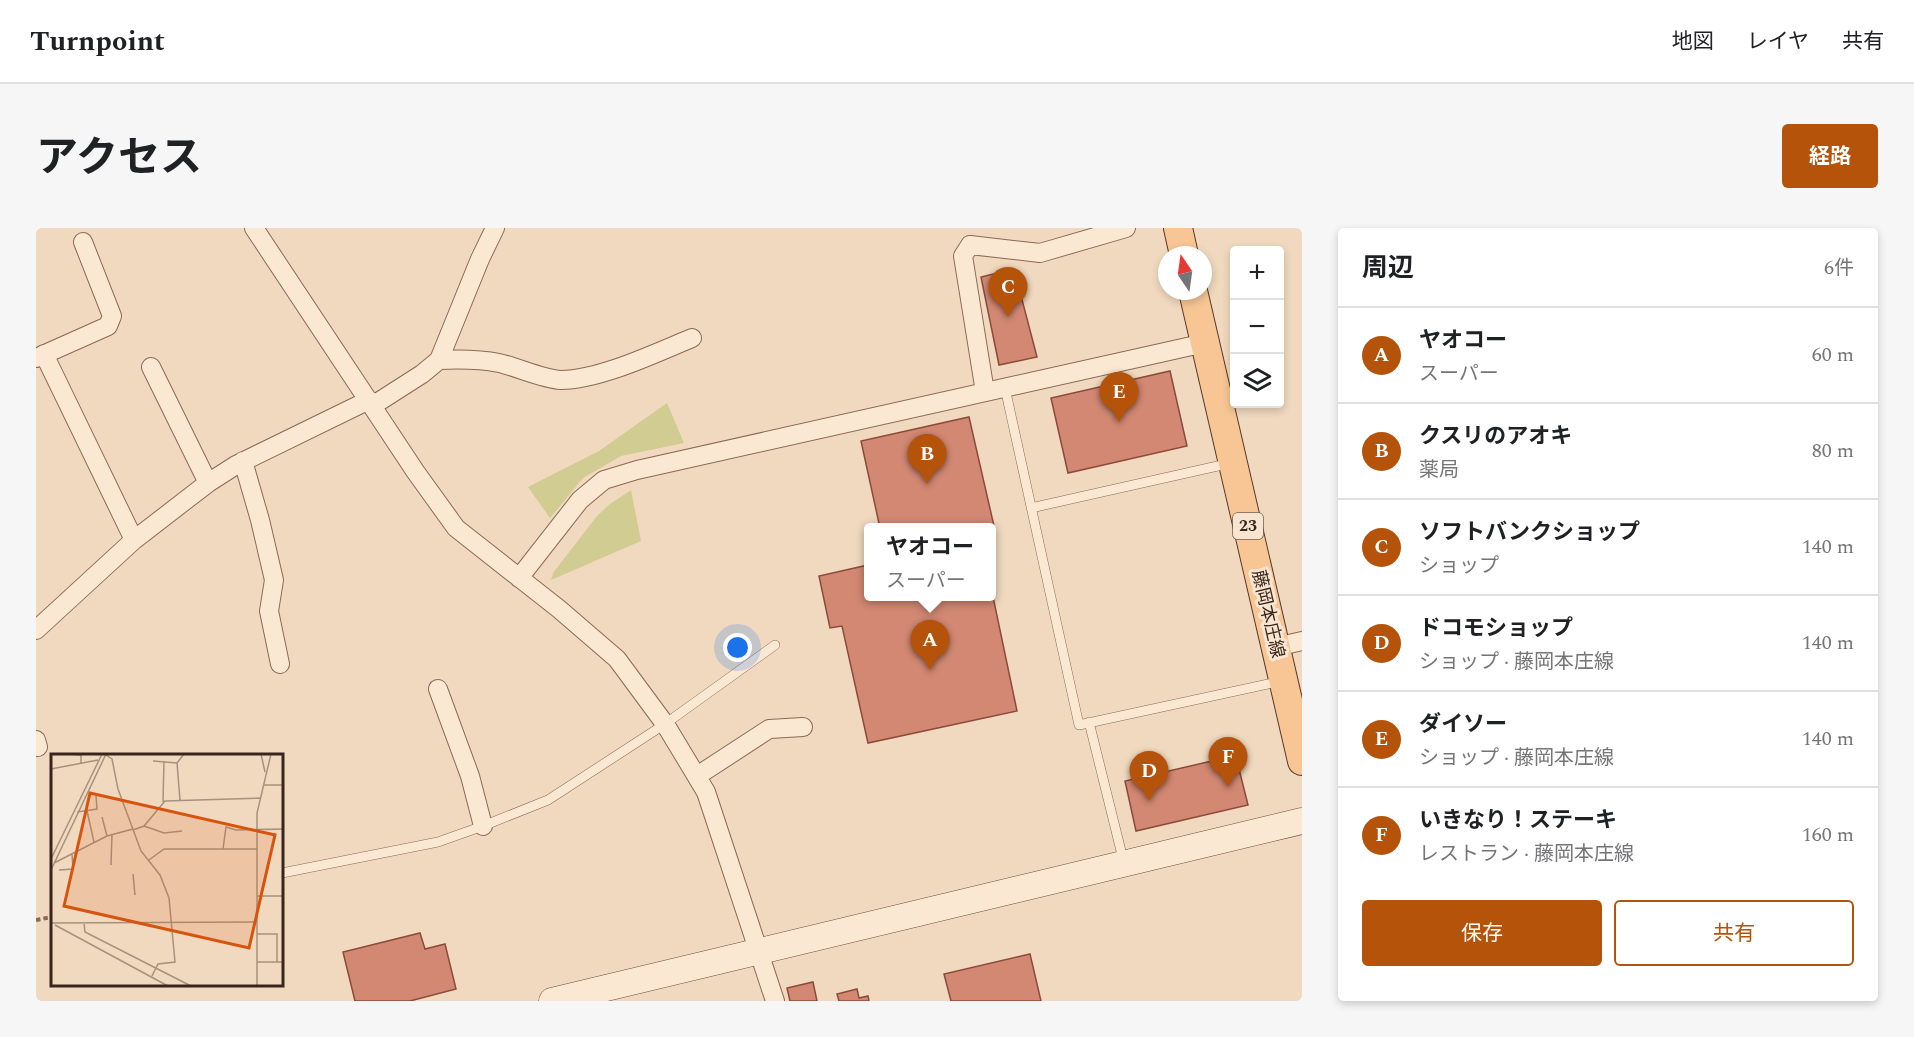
<!DOCTYPE html>
<html lang="ja">
<head>
<meta charset="utf-8">
<style>
	body { margin:0; font-family:Spectral,"Noto Sans JP",serif; background:#f6f6f6; color:#202124 }
	.controls { position:absolute; right:18px; top:18px; display:grid; overflow:hidden; border-radius:6px; box-shadow:0 3px 9px #0003 }
	.controls button { width:54px; height:54px; display:grid; place-items:center; padding:0; border:0; border-bottom:2px solid #e0e0e0; background:#fff; color:#202124; font:30px sans-serif }
	.compass { position:absolute; left:1122px; top:18px; width:54px; height:54px; border-radius:50%; background:#fff; box-shadow:0 3px 9px #0003; rotate:347deg }
	.you { position:absolute; left:702px; top:420px; width:21px; height:21px; margin:-15px; border:4px solid #fff; border-radius:50%; background:#1a73e8; box-shadow:0 0 0 9px #1a73e833 }
	.badge { display:grid; place-items:center; width:39px; height:39px; border-radius:50%; background:#b45309; color:#fff; font-size:20px; font-weight:700 }
	.pin { position:absolute; translate:-50% -50px; filter:drop-shadow(0 2px 3px #0008) }
	.pin::after { content:''; position:absolute; top:32px; width:21px; height:18px; background:inherit; clip-path:polygon(0 0,100% 0,50% 100%) }
	.popup { position:absolute; left:828px; top:295px; width:132px; height:78px; box-sizing:border-box; display:grid; place-content:center; border-radius:6px; background:#fff; filter:drop-shadow(0 2px 4px #0005); font-size:20px; white-space:nowrap; color:#757577 }
	.popup b { font-size:22px; color:#202124 }
	.popup::after { content:''; position:absolute; left:50%; top:100%; margin-left:-12px; border:12px solid transparent; border-top-color:#fff }
	.list { margin:0; padding:0; list-style:none }
	h2 { display:flex; justify-content:space-between; align-items:center; height:78px; margin:0; padding:0 24px; font-size:26px }
	h2 small { font-size:20px; font-weight:400; color:#757577 }
	.list li { display:grid; grid-template-columns:39px 1fr auto; gap:18px; align-items:center; box-sizing:border-box; height:96px; padding:0 24px; border-top:2px solid #e0e0e0 }
	.list b { display:block; font-size:22px; white-space:nowrap }
	.list p { margin:0; font-size:20px; white-space:nowrap; color:#757577 }
	.list em { font-size:20px; font-style:normal; color:#757577 }
	.actions { display:flex; gap:12px; padding:18px 24px }
	.actions a { flex:1; padding:14px 0; border:2px solid #b45309; border-radius:6px; text-align:center; font-size:21px; color:#b45309 }
	.actions .main { background:#b45309; color:#fff }
	.icon { flex:none; width:33px; height:33px; fill:none; stroke:currentColor; stroke-width:2; stroke-linecap:round; stroke-linejoin:round }
	.map { position:relative; flex:none; width:1266px; height:773px; overflow:hidden; border-radius:6px }
	header { display:flex; align-items:center; gap:36px; box-sizing:border-box; height:84px; padding:0 30px; background:#fff; border-bottom:2px solid #e0e0e0 }
	header strong { font-size:28px }
	nav { display:flex; gap:33px; margin-inline-start:auto; font-size:21px }
	.intro { display:flex; align-items:center; justify-content:space-between; box-sizing:border-box; height:144px; padding:0 36px }
	h1 { margin:0; font-size:42px }
	.button { padding:15px 27px; border-radius:6px; background:#b45309; color:#fff; font-size:21px; font-weight:700 }
	main { display:flex; gap:36px; padding:0 36px }
	aside { flex:1; background:#fff; border-radius:6px; box-shadow:0 3px 9px #0003 }
	.map>svg:first-child { display:block }
	.green { fill:#d0cc92 }
	.building { fill:#d28872; stroke:#8c4b3a; stroke-width:1.5 }
	.lines { fill:none; stroke-linecap:round; stroke-linejoin:round }
	.lane-casing { stroke:#8b6856; stroke-width:10 }
	.street-casing { stroke:#8b6856; stroke-width:20 }
	.secondary-casing { stroke:#6d4a39; stroke-width:27 }
	.primary-casing { stroke:#58382b; stroke-width:30 }
	.path { stroke:#8b6856; stroke-width:4; stroke-dasharray:4.5 3; stroke-linecap:butt }
	.lane { stroke:#fbe8d3; stroke-width:9 }
	.street { stroke:#fbe8d3; stroke-width:18 }
	.secondary { stroke:#fbe8d3; stroke-width:26 }
	.primary { stroke:#f7c694; stroke-width:28 }
	.labels { text-anchor:middle; dominant-baseline:central; stroke-width:6; stroke-linejoin:round; paint-order:stroke }
	.shield { fill:#f8e5cf; stroke:#725f52; stroke-width:1.5 }
	.shield-label { font-size:16px; font-weight:bold; fill:#39251c }
	.street-label { font-size:18px; fill:#39251c; stroke:#f8e5cf }
	.inset-road { fill:none; stroke:#a7917e; stroke-width:1.5 }
	.view { fill:#d6540e; fill-opacity:0.15; stroke:#d6540e; stroke-width:3 }
	.inset-edge { fill:none; stroke:#39251c; stroke-width:3 }
</style>
</head>
<body>
<header>
<strong>Turnpoint</strong>
<nav><a>地図</a><a>レイヤ</a><a>共有</a></nav>
</header>
<div class="intro"><h1>アクセス</h1><a class="button">経路</a></div>
<main>
<div class="map">
<svg width="1266" height="773" viewBox="0 0 1266 773">
	<rect width="100%" height="100%" fill="#f1d9bf"/>
	<!-- green -->
	<path class="green" d="M631 175 648 215 585 228 547 250 514 290 492 259 563 223Z
		M595 262 605 313 515 352 517 345 561 288 574 276Z"/>
	<!-- building -->
	<path class="building" d="M978 41 1001 129 963 137 945 49Z
		M1134 143 1151 218 1032 245 1015 170Z
		M933 189 958 298 844 300 825 213Z
		M832 337V368H956V364L981 483 832 515 806 398 794 400 783 348Z
		M1176 533 1179 542 1202 537 1212 577 1100 603 1089 553Z
		M384 705 389 721 409 716 420 761 374 773H319L307 724Z
		M994 726 1005 773H915L908 746Z
		M777 754 781 773H754L751 760Z
		M821 761 823 770 832 768 833 773H803L801 766Z"/>
	<g class="lines">
		<!-- lane casing -->
		<g class="lane-casing">
			<path id="lane" d="M969 160 1043 497 1246 453
				M995 280 1195 235
				M1053 494 1088 635
				M246 645 402 614 447 598 512 572 629 496 739 417"/>
		</g>
		<!-- street casing -->
		<g class="street-casing">
			<path id="street" d="M218 0 379 243 420 300 523 381 581 431 629 496 670 564 739 773
				M8 126 98 312
				M0 130 72 98 76 88 47 14
				M403 132C423 131 443 131 463 135 481 139 507 151 525 152 563 152 620 125 656 110
				M115 139 172 255
				M949 164 927 28 934 17 1004 25 1090 0
				M336 178 386 146 403 132 444 31 459 0
				M207 233 224 292 238 352 233 383 244 436
				M483 350 544 272 568 252 601 242 1169 115
				M0 402 98 312 172 255 200 237 333 172
				M1240 419 1266 413
				M402 461 434 548 447 598
				M0 512 2 519H0
				M661 548 733 501 767 499"/>
		</g>
		<!-- secondary casing -->
		<g class="secondary-casing">
			<path id="secondary" d="M516 773 1266 593"/>
		</g>
		<!-- primary casing -->
		<g class="primary-casing">
			<path id="primary" d="M1142 0 1148 27
				M1157 63 1266 533"/>
		</g>
		<!-- path -->
		<path class="path" d="M0 692 16 689"/>
		<!-- lane -->
		<use href="#lane" class="lane"/>
		<!-- street -->
		<use href="#street" class="street"/>
		<!-- secondary -->
		<use href="#secondary" class="secondary"/>
		<!-- primary -->
		<use href="#primary" class="primary"/>
	</g>
	<g class="labels">
		<!-- shield labels -->
		<rect class="shield" x="1197" y="285" width="30" height="26" rx="4.5"/>
		<g class="shield-label">
			<text x="1212" y="298">23</text>
		</g>
		<!-- street labels -->
		<g class="street-label">
			<text transform="translate(1232 386) rotate(77)">藤岡本庄線</text>
		</g>
	</g>
	<!-- overview -->
	<g transform="translate(15 526)">
		<rect width="232" height="232" fill="#f1d9bf"/>
		<path class="inset-road" d="M16 0 30 1V10M210 0 214 18M55 1 61 5 67 35 90 97 109 121 118 144 124 208 107 210 101 222M102 7 126 9M0 15 47 6M212 31H233M129 46 126 9 133 0M112 48 113 7M36 57 43 88M26 58 46 55 45 42M51 63 56 82M93 72 113 79 131 77M82 76 93 72 114 47 209 44M172 95 175 73 185 76 233 75M0 105 51 0M98 106 113 95H206M3 109 56 82 82 75M60 111 61 80M0 116 55 0M8 116 22 115 21 100M82 120 84 141M206 142H233M0 169 206 168M33 170 34 178 140 232M4 171 117 232M206 180H226V208M206 208H233M206 232V59L220 0"/>
		<path class="view" d="M39 39 224 81 198 194 13 152Z"/>
		<rect width="232" height="232" class="inset-edge"/>
	</g>
</svg>
<div class="controls">
<button>+</button>
<button>−</button>
<button><svg class="icon" aria-label="layers" viewBox="0 0 24 24"><path d="M12 4l9 5-9 5-9-5zM3 14l9 5 9-5"/></svg></button>
</div>
<svg class="compass" viewBox="-18 -18 36 36"><path d="M0-13l5 13h-10z" fill="#e53935"/><path d="M0 13l5-13h-10z" fill="#757577"/></svg>
<div class="you"></div>
<div class="pin badge" style="left:894px;top:442px">A</div>
<div class="popup"><b>ヤオコー</b>スーパー</div>
<div class="pin badge" style="left:891px;top:256px">B</div>
<div class="pin badge" style="left:972px;top:89px">C</div>
<div class="pin badge" style="left:1113px;top:573px">D</div>
<div class="pin badge" style="left:1083px;top:194px">E</div>
<div class="pin badge" style="left:1192px;top:559px">F</div>
</div>
<aside>
<h2>周辺<small>6件</small></h2>
<ul class="list">
<li><span class="badge">A</span><div><b>ヤオコー</b><p>スーパー</p></div><em>60 m</em></li>
<li><span class="badge">B</span><div><b>クスリのアオキ</b><p>薬局</p></div><em>80 m</em></li>
<li><span class="badge">C</span><div><b>ソフトバンクショップ</b><p>ショップ</p></div><em>140 m</em></li>
<li><span class="badge">D</span><div><b>ドコモショップ</b><p>ショップ · 藤岡本庄線</p></div><em>140 m</em></li>
<li><span class="badge">E</span><div><b>ダイソー</b><p>ショップ · 藤岡本庄線</p></div><em>140 m</em></li>
<li><span class="badge">F</span><div><b>いきなり！ステーキ</b><p>レストラン · 藤岡本庄線</p></div><em>160 m</em></li>
</ul>
<div class="actions"><a class="main">保存</a><a>共有</a></div>
</aside>
</main>
</body>
</html>
